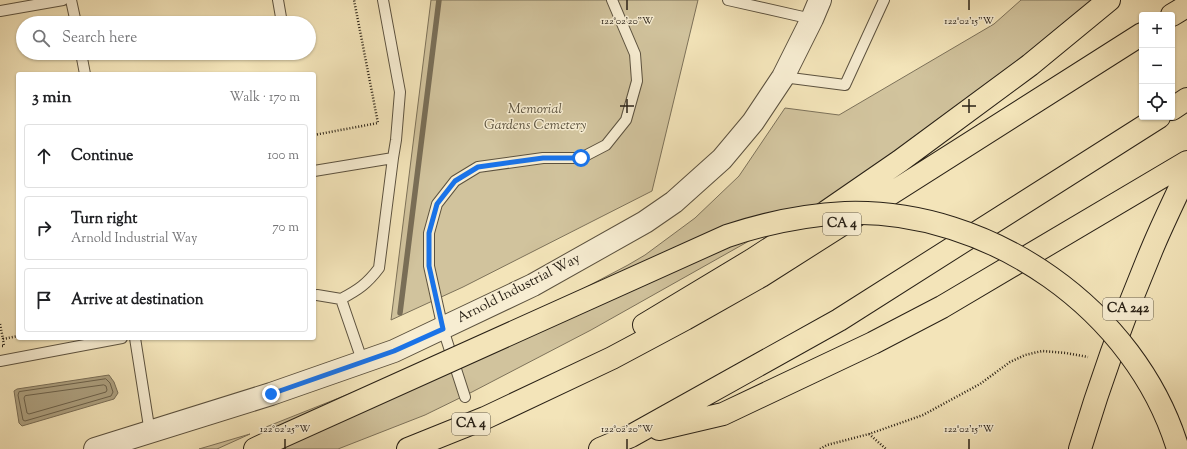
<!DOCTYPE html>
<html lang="en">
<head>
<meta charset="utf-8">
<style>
	body { margin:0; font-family:"Sorts Mill Goudy",serif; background:#f6f6f6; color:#202124 }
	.controls { position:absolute; right:12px; top:12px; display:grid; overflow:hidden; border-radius:4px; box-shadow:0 1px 3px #0004 }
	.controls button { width:36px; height:36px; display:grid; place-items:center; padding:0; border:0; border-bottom:1px solid #e0e0e0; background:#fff; color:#202124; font:20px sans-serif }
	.stop { position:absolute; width:12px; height:12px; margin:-9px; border:3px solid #1a73e8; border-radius:50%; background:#fff }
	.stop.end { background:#1a73e8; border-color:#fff; box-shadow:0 1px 4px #0008 }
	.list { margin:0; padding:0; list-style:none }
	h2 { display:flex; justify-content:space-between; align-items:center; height:52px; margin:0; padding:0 16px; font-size:17px }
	h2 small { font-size:13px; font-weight:400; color:#757577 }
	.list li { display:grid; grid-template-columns:26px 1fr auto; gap:12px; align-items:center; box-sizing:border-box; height:64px; margin:0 8px 8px; padding:0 8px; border:1px solid #e0e0e0; border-radius:4px }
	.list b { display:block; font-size:15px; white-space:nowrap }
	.list p { margin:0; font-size:13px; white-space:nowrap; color:#757577 }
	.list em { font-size:13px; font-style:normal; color:#757577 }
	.icon { flex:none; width:22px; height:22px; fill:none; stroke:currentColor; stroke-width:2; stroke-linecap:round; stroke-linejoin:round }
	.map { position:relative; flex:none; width:1187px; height:449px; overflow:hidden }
	.search { position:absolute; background:#fff; box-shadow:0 1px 3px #0004; left:16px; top:16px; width:300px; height:44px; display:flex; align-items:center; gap:10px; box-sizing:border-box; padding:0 14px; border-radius:22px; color:#757577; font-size:15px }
	.panel { position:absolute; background:#fff; box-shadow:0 1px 3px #0004; left:16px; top:72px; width:300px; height:268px; border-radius:4px }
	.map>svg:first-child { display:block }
	.green { fill:#d1c39d; stroke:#7d725a }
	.water { fill:#aea282; stroke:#796e57 }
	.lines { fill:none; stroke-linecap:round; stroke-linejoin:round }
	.shore { stroke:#6c624c; stroke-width:1 }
	.stream { stroke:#796e57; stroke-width:5.5 }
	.service-casing { stroke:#5c523f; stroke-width:12 }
	.tertiary-casing { stroke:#5c523f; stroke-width:24 }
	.motorway-casing { stroke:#292116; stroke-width:24 }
	.path { stroke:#292116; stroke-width:2.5; stroke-dasharray:1 2; stroke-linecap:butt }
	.service { stroke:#f7edd2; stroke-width:10 }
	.tertiary { stroke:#f7edd2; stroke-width:22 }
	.motorway { stroke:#f3e4b9; stroke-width:22 }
	.motorway-bridge-casing { stroke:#292116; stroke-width:24; stroke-linecap:butt }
	.motorway-bridge { stroke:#f3e4b9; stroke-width:22 }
	.route { stroke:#1a73e8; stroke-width:5 }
	.ticks { fill:none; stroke:#292116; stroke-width:1.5 }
	.labels { text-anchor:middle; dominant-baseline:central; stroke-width:3; stroke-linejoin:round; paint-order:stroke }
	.shield { fill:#f7edd2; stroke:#675e4e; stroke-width:1 }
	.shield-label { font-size:13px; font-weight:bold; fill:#292116 }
	.park-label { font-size:14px; font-style:italic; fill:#5b523e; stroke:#f7edd2 }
	.street-label { font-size:14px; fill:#292116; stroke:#f7edd2 }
	.ticks-label { font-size:10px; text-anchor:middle; fill:#292116; stroke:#f7edd2; stroke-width:3; stroke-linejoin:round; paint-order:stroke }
</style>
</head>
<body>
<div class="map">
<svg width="1187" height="449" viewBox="0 0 1187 449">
	<rect width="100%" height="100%" fill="#f3e4b9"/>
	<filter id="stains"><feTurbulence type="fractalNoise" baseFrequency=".005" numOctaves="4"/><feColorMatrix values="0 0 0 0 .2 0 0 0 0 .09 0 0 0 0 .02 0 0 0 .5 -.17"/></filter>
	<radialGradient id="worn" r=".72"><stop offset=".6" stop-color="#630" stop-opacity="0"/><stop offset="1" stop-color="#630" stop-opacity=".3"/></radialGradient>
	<!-- green -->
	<path class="green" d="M431 0H698L652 191 463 287 391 320Z
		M1021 0H1109L826 212 781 223 591 330 472 392 425 415 338 449H276L266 427 399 374 537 313 628 265 645 255 695 218 739 176 785 108 839 115 994 24Z
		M250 434 217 449H199Z"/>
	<!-- water -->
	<path class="water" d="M109 375 114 382 118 393 114 399 22 426 19 423 14 391 17 389Z"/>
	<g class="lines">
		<!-- shore -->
		<path class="shore" d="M106 379 110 383 113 392 111 396 25 421 23 420 18 395 19 392Z
			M104 385 106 386 107 390 106 392 29 414 27 413 24 398 25 396Z"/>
		<!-- stream -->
		<path class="stream" d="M400 313 439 0"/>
		<!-- service casing -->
		<g class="service-casing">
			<path id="service" d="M71 0 76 23
				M278 0 282 23
				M728 0 812 19
				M0 11 63 0
				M81 53 85 74
				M783 77 845 85 884 0
				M314 171 393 158 396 140 400 92 383 0
				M317 295 341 299
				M135 338 150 433
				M0 361 122 338
				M363 363 341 299C358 290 367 284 379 268L393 158
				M465 397 443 329 429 266V233L437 204 455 181 478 167 543 158H581L606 145 626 120 637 81 635 54 612 0"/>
		</g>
		<!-- tertiary casing -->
		<g class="tertiary-casing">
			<path id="tertiary" d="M95 449 271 394 394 351 533 285 645 222 674 202 722 159 753 122 783 77 812 19 820 0"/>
		</g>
		<!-- motorway casing -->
		<g class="motorway-casing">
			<path id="motorway" d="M1172 15 1187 6
				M1172 109 1187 99
				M644 325 752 260 826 212 900 161 1030 65 1109 0
				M659 429 723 414 873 343 942 307 1187 162
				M255 449 272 441
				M408 449 485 418 612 358 685 319 761 276 1142 34
				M600 449 631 436 839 320 1159 117
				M1080 449C1101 379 1126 310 1155 242 1165 219 1176 196 1187 173"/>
		</g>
		<!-- path -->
		<path class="path" d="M314 135 378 123 354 0
			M0 324 3 339
			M2 346H4L3 339 18 336
			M869 434 886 449
			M820 449 827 445 869 434 923 415 980 384 1010 362 1025 355 1042 351 1066 353 1088 357"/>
		<!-- service -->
		<use href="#service" class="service"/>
		<!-- tertiary -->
		<use href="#tertiary" class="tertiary"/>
		<!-- motorway -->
		<use href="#motorway" class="motorway"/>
		<!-- motorway-bridge casing -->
		<g class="motorway-bridge-casing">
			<path id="motorway-bridge" d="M272 441 727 236C766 223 804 215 845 213 990 208 1136 310 1178 449"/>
		</g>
		<!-- motorway-bridge -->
		<use href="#motorway-bridge" class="motorway-bridge"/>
	</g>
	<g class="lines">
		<!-- route -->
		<path class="route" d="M271 394 394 351 443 329 429 266V233L437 204 455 181 478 167 543 158H581"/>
	</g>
	<!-- ticks -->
	<path class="ticks" d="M627 0V10M969 0V10M627 99V113M969 99V113M620 106H634M962 106H976M285 439V449M627 439V449M969 439V449"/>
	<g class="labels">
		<!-- shield labels -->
		<g class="shield">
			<rect x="823" y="213" width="38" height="22" rx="3"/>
			<rect x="1103" y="298" width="50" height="22" rx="3"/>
			<rect x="452" y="413" width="38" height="22" rx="3"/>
		</g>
		<g class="shield-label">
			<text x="842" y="224">CA 4</text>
			<text x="1128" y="309">CA 242</text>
			<text x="471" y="424">CA 4</text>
		</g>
		<!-- park labels -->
		<g class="park-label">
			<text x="535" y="110">Memorial<tspan x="535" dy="16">Gardens Cemetery</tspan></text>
		</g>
		<!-- street labels -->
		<g class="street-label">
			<text transform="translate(519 289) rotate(-27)">Arnold Industrial Way</text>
		</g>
	</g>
	<g class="ticks-label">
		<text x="627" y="24">122°02'20"W</text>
		<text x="969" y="24">122°02'15"W</text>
		<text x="285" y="432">122°02'25"W</text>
		<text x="627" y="432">122°02'20"W</text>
		<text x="969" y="432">122°02'15"W</text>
	</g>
	<rect width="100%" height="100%" filter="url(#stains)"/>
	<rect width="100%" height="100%" fill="url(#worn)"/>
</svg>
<div class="controls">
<button>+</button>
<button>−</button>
<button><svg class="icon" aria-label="locate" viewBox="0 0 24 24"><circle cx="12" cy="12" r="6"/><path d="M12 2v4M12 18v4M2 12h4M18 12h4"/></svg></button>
</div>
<div class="stop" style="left:581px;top:158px"></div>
<div class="stop end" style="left:271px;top:394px"></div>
<div class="search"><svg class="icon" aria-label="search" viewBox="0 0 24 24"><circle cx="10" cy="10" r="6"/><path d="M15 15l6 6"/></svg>Search here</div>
<section class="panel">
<h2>3 min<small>Walk · 170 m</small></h2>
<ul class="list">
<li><svg class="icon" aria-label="ahead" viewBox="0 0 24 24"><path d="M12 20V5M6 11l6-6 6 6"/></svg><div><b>Continue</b></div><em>100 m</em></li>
<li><svg class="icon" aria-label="right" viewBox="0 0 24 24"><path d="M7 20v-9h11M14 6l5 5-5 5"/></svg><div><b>Turn right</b><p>Arnold Industrial Way</p></div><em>70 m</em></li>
<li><svg class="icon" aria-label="arrive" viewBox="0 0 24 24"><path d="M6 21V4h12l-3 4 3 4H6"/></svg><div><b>Arrive at destination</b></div></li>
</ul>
</section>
</div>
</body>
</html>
